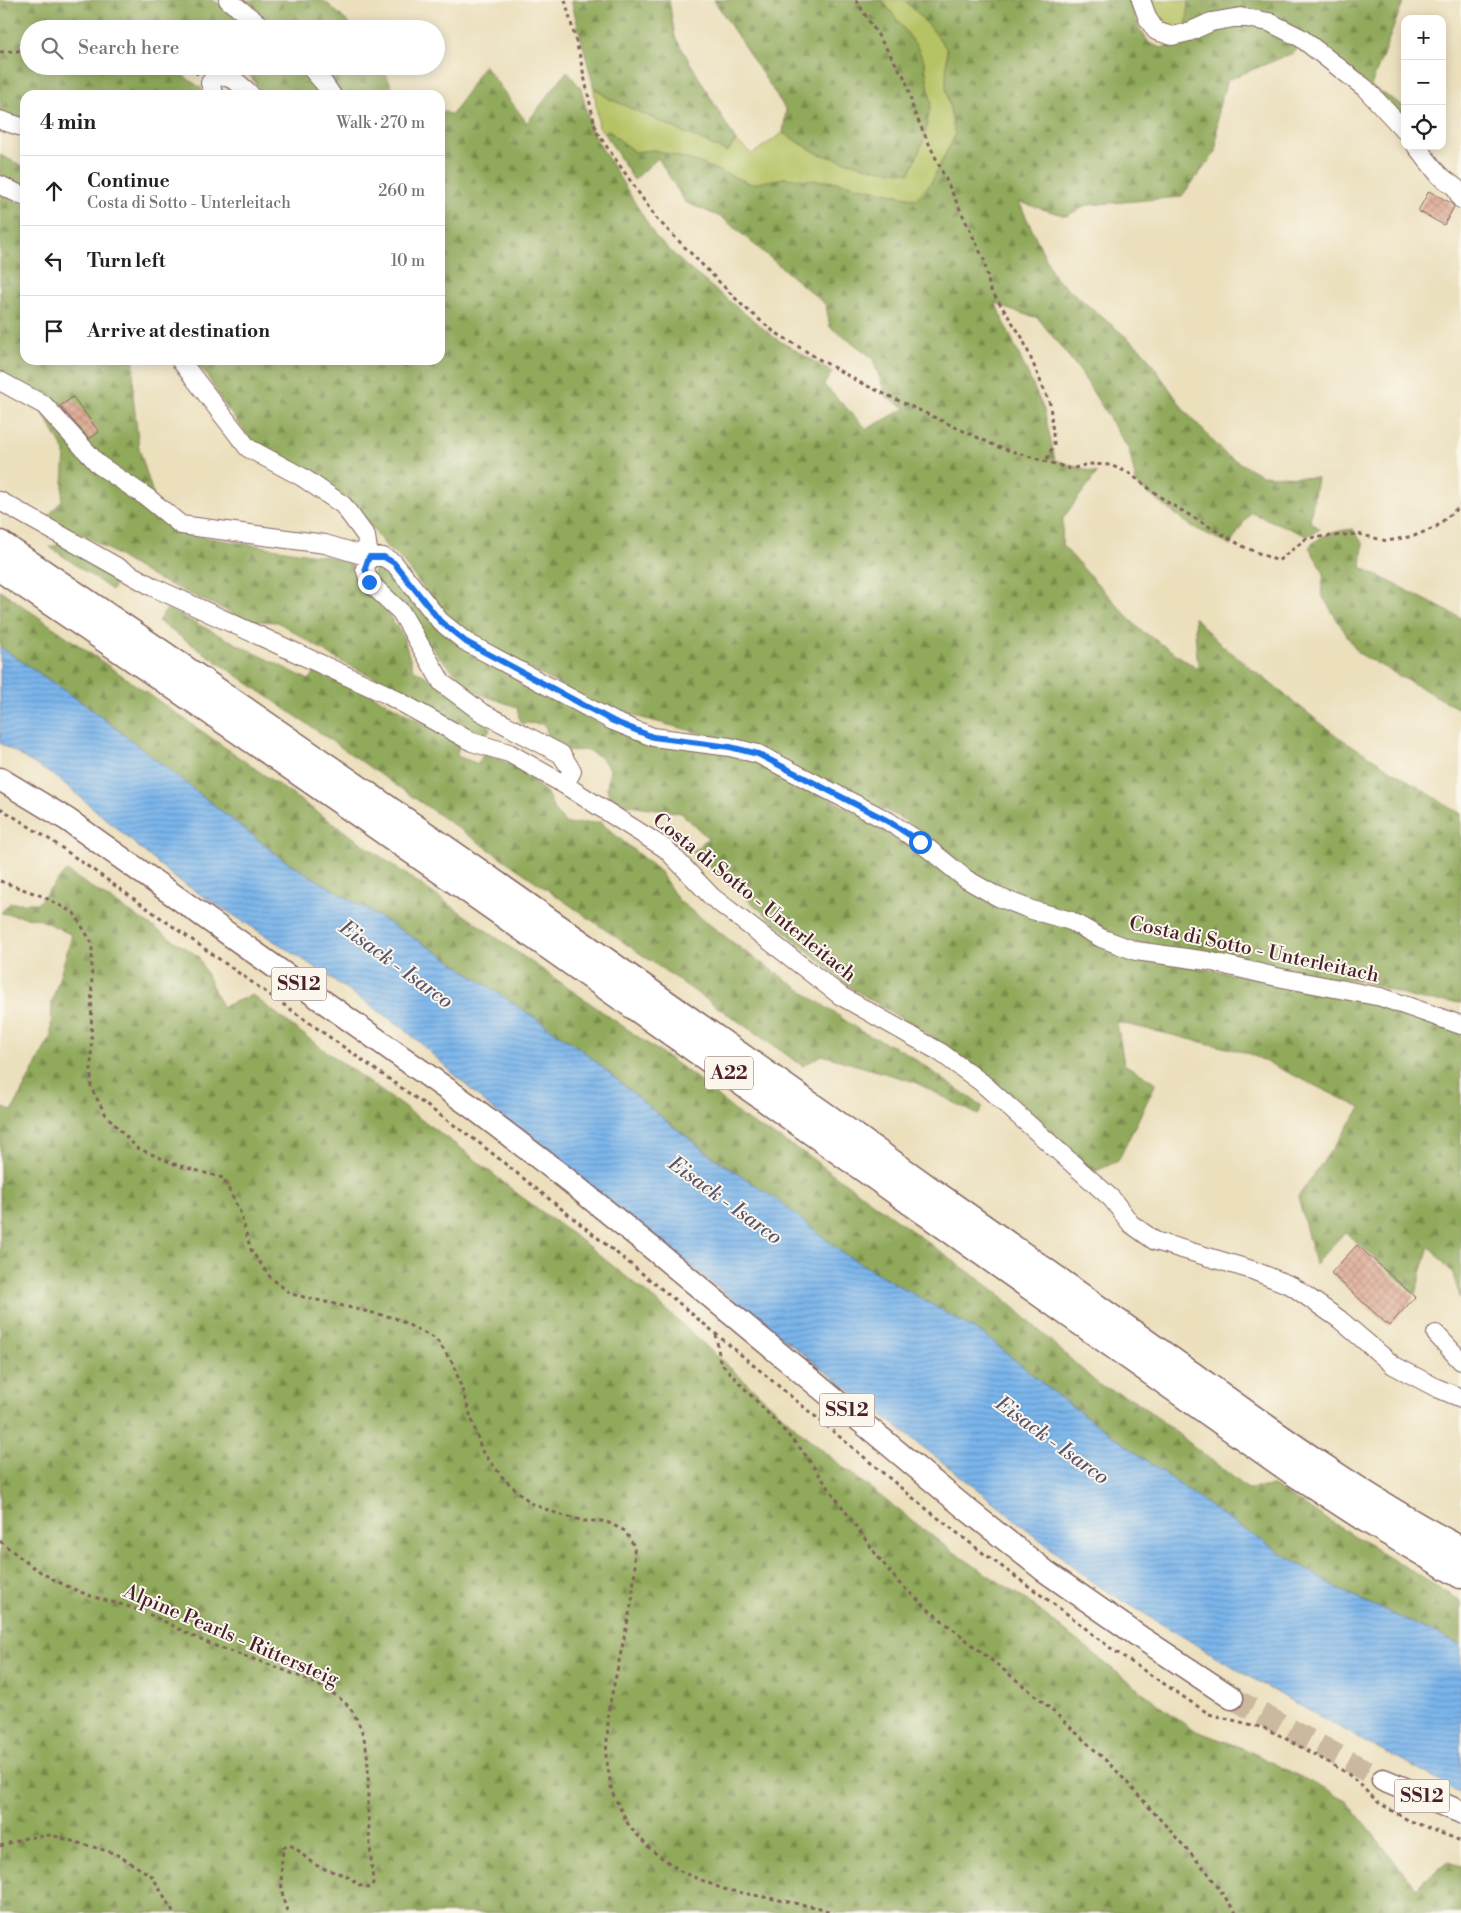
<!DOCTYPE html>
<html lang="en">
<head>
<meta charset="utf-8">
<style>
	body { margin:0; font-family:"Libre Bodoni",serif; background:#f6f6f6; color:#202124 }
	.controls { position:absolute; right:15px; top:15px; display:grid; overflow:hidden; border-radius:10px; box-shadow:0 2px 12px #0003 }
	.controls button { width:45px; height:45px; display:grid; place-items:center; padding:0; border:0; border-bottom:1px solid #e0e0e0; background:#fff; color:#202124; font:25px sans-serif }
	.stop { position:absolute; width:15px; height:15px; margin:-11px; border:4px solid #1a73e8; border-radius:50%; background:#fff }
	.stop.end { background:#1a73e8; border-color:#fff; box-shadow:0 1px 5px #0008 }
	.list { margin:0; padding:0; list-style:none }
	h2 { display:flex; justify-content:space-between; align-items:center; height:65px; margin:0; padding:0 20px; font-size:21px }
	h2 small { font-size:16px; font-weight:400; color:#757577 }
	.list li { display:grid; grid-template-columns:32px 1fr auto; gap:15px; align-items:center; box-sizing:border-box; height:70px; padding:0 20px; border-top:1px solid #e0e0e0 }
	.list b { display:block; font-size:19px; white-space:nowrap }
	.list p { margin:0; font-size:16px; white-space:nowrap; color:#757577 }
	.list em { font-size:16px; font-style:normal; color:#757577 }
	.icon { flex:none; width:28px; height:28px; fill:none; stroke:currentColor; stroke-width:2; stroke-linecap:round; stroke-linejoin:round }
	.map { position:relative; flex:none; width:1461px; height:1913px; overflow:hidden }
	.search { position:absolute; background:#fff; box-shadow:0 2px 12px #0003; left:20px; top:20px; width:425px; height:55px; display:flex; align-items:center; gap:12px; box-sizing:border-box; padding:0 18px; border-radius:28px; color:#757577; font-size:19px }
	.panel { position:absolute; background:#fff; box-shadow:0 2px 12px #0003; left:20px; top:90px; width:425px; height:275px; border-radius:15px }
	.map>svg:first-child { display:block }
	.grass { fill:#b6c365; stroke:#807148 }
	.forest { fill:url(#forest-firs); stroke:#6d6442 }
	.water { fill:url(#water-rules); stroke:#626a8b }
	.building { fill:url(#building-cross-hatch) }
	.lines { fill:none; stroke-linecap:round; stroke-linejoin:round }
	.major-tunnel { stroke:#cbb99f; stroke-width:22; stroke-dasharray:22 11; stroke-linecap:butt }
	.minor-casing { stroke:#82625e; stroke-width:20 }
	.major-casing { stroke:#82625e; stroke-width:25 }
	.highway-casing { stroke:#82625e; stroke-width:29 }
	.path { stroke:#82625e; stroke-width:3; stroke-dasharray:4 4; stroke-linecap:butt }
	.minor { stroke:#fff; stroke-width:18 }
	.major { stroke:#fff; stroke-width:22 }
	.highway { stroke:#fff; stroke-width:26 }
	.route { stroke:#1a73e8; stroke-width:6 }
	.labels { text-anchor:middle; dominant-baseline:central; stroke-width:4; stroke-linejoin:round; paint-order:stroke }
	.shield { fill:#fbf7ec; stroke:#7f6065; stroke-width:1 }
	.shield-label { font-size:19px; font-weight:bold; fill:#4a1f2b }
	.street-label { font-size:20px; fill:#4a1f2b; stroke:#fbf7ec }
	.water-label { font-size:21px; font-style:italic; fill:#5b546e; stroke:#fbf7ec }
</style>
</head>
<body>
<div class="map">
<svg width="1461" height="1913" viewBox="0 0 1461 1913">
	<defs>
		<pattern id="forest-firs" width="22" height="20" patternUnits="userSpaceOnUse" patternTransform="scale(1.25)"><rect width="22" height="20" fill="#90a95a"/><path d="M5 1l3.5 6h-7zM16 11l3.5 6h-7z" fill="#78894b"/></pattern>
		<pattern id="water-rules" width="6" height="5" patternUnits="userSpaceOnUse" patternTransform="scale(1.25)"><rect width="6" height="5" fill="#7ab5eb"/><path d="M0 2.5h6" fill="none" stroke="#6693bf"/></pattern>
		<pattern id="building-cross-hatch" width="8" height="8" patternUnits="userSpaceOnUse" patternTransform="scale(1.25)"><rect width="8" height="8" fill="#daa28a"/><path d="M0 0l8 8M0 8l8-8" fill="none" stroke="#b38371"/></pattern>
	</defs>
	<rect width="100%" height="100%" fill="#fbf7ec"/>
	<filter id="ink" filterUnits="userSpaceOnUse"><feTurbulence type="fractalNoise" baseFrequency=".02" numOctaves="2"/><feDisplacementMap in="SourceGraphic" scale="10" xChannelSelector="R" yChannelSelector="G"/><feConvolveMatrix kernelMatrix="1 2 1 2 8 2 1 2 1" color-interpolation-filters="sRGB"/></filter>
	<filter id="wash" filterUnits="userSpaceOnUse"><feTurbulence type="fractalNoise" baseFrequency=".0096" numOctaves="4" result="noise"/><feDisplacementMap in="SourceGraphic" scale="20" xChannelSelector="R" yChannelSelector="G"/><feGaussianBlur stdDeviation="1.12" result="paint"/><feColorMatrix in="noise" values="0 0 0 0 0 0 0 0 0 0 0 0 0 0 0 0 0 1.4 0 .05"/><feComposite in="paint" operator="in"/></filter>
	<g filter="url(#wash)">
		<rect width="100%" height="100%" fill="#ebdfbc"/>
		<!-- grass -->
		<path class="grass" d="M882 0H905L932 29 947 49 946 87 955 135 931 183 916 199 837 182 784 178 752 184 694 161 654 150 634 152 608 130 605 134 599 127 594 88 608 98 727 152 736 141 752 154 783 133 819 154 874 169 924 140 931 102 924 61 916 45Z
			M1148 0H1178L1188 2 1187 25C1161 33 1156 22 1148 0Z"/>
		<!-- forest -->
		<path class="forest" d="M0 0H213L257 29H29V66H176L175 70 201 88 205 95H25V123L0 114Z
			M240 0H321L327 3 355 29H284Z
			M571 0H669L675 37 736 141 727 152 608 98 594 88Z
			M714 0H882L916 45 924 61 931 102 924 140 910 173 874 169 819 154 783 133 786 110Z
			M905 0H1131L1139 28 1149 43 1161 48 1187 40 1227 20 1267 26 1300 46 1293 53 1227 80 1218 110 1216 152 1181 197 1088 205 1066 216 1019 202 1055 278 1143 351 1184 410 1227 456 1262 475 1317 478 1310 521 1320 529 1307 536 1250 512 1230 545 1191 526 1137 485 1129 450 1080 371 1038 318 1010 310 995 302 1044 410 1055 460 1097 473 1063 518 1062 545 1139 629 1198 669 1194 617 1218 642 1337 736 1461 814V1003C1445 1001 1426 1002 1410 997 1387 991 1356 973 1334 981L1139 946 1030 904 974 876 922 831 895 815 727 740 603 708 474 639 446 616 398 556 388 549 367 521 346 498 251 440 223 403 205 372 191 360H440V110L452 115 484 65 527 123 567 71 581 89 592 132 655 236 687 267 775 338 832 372 824 385 867 429 906 408 887 398 872 357 830 327 826 305 723 218 685 202 658 158 634 180 605 134 608 130 634 152 654 150 694 161 752 184 784 178 837 182 916 199 931 183 955 135 946 87 947 49 932 29Z
			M1191 0H1404L1371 86 1405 107V127L1270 19 1187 25 1188 2Z
			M240 66H301L322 95H263L251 77Z
			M317 66H383L393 91 402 95H337Z
			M0 155 25 167V190L0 179Z
			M0 194 25 205V360H134L133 395 139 448 153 494 160 516 170 529 189 535 330 557 352 565 359 579 378 599 403 636 413 669 435 682 486 720 490 730 486 734 470 730 401 690 340 661 278 622 249 621 153 577 93 540 47 518 62 500 65 452 43 413 0 389Z
			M1353 529 1363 544 1361 567 1461 618V710L1358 653 1321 594 1324 573 1309 547C1321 534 1336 531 1353 529Z
			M61 544 95 564 116 583 112 590 50 547Z
			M375 564H385L435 624 601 724 739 757 769 767 851 810 1115 953 1228 973 1353 999 1386 1007 1461 1033V1300L1452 1272 1429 1246 1415 1294 1345 1232 1315 1264 1298 1197 1361 1108 1248 1053 1117 1022 1124 1064 1156 1083 1118 1161 1094 1172 992 1079 949 1048 850 987 692 852 708 838 681 813 611 802 607 788 610 769 600 757 587 750 569 751 551 742 544 724 520 723 517 707 474 692 428 645 373 576Z
			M0 590 694 1076 742 1117 804 1153 998 1293 1099 1385 1135 1400 1248 1489 1273 1486 1461 1601V1645L1339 1590 1219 1513 1058 1396 986 1336 844 1254 660 1116 582 1050 442 955 284 860 86 705 0 647Z
			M167 609 309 680 316 670 360 688 459 743 457 756 478 764 484 753 515 766 525 774 547 793 555 812 567 824 600 822 660 872 679 901 744 951 862 1032 903 1051 983 1107 978 1115 915 1082 822 1055 803 1066 158 621Z
			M66 871 198 956 222 1007 252 995 316 1044 462 1149 519 1195 588 1246 654 1299 802 1433 840 1465 949 1549 1026 1600 1120 1675 1191 1729 1245 1749 1345 1799 1415 1887 1448 1862 1461 1866V1913H0V1107L12 1111 51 1036 52 1002 72 935 39 919 1 913 10 903H38Z"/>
		<!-- water -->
		<path class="water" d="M0 647 86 705 284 860 442 955 582 1050 660 1116 714 1158 779 1201 844 1254 986 1336 1058 1396 1219 1513 1339 1590 1461 1645V1793L1282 1696 1095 1584 981 1492 668 1249 493 1110 405 1029 307 962 175 878 59 779 0 743Z"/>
		<g id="blocks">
			<!-- building -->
			<path class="building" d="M1429 191 1451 203 1454 207 1444 225 1418 211Z
				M73 397 99 432 89 439 60 406Z
				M1357 1245 1415 1297 1389 1326 1331 1273Z"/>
		</g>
	</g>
	<g filter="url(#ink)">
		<use href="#blocks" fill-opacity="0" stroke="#82625e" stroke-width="1"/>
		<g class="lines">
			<!-- major-tunnel -->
			<path class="major-tunnel" d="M1232 1698 1383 1780"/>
			<!-- minor casing -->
			<g class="minor-casing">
				<path id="minor" d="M228 0 265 29
					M1141 0 1148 19 1156 31 1172 36 1189 32 1211 22 1240 17 1269 22 1301 38 1365 88 1405 131
					M309 66 323 82 332 95
					M214 95 210 83 215 76C233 76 239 83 251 95
					M0 120 25 128
					M1416 146 1439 175 1456 188 1461 199
					M0 185 25 197
					M0 381 44 405 99 465 148 498 181 525 325 544 369 557H383L394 563 440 621 466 642 613 721 653 737 730 747 758 754 888 821 920 842 966 879 998 897 1032 910 1071 921 1101 938 1136 951 1208 961 1277 977 1381 997 1461 1025
					M0 501 153 587 386 694 472 742 509 753 565 785 572 771 561 754 481 712 442 683 401 612 369 582 365 568 369 557 366 536 343 505 302 477 248 448 180 360
					M565 785 666 849 712 897 841 996 940 1052 981 1082 1112 1199 1131 1224 1155 1241 1252 1270 1292 1286 1339 1319 1393 1365 1437 1388 1461 1398
					M1436 1334 1461 1361"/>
			</g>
			<!-- major casing -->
			<g class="major-casing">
				<path id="major" d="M0 779 68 820 472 1107 564 1177 652 1248 964 1507 1045 1571 1140 1637 1232 1698
					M1383 1780 1461 1812"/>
			</g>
			<!-- highway casing -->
			<g class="highway-casing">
				<path id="highway" d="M0 544C313 754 622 972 930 1190 1015 1250 1100 1310 1185 1370 1274 1434 1364 1499 1461 1550
					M0 568C436 861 862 1169 1292 1471L1363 1517 1461 1575"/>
			</g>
			<!-- path -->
			<path class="path" d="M565 0 580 57 596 131 656 218 743 306 773 331 817 358 861 383 998 447 1071 469 1088 464 1110 465 1129 473 1167 502 1244 547 1278 561 1307 538 1358 534 1387 541 1414 536 1436 527 1461 505
				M856 0 906 80 914 112 984 260 990 289 1022 337 1050 404 1054 444 1046 461
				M0 52 29 50
				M181 66 198 74
				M0 808 52 841 478 1142 674 1299 924 1507 983 1553 1070 1616 1109 1647 1209 1714 1264 1728 1281 1736 1347 1773 1379 1803 1408 1820 1461 1841
				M0 881 42 896 74 913 92 943 91 1088 106 1115 137 1148 177 1165 223 1178 240 1212 251 1250 270 1277 291 1294 395 1318 436 1339 454 1365 482 1451 504 1479 532 1504 561 1515 584 1521H605L625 1531 634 1546 635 1568 632 1601 609 1708 606 1756 612 1792 629 1826 651 1850 682 1872 723 1889 820 1908 833 1913
				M716 1334 720 1362 801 1449 875 1553 899 1583 929 1610 1040 1699 1115 1769 1208 1873 1236 1913
				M0 1541C16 1554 31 1567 49 1577 62 1584 77 1591 91 1596 106 1601 123 1604 138 1610 161 1618 181 1631 203 1641 240 1657 336 1680 354 1714 373 1749 367 1774 368 1811 369 1835 371 1859 373 1883L371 1888C357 1888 355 1879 344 1875 332 1871 321 1869 311 1862 303 1856 299 1849 289 1845L283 1848C281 1869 279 1893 288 1913
				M0 1846 26 1838 51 1835 114 1853 152 1876 174 1913"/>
			<!-- minor -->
			<use href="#minor" class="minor"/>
			<!-- major -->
			<use href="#major" class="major"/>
			<!-- highway -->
			<use href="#highway" class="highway"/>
		</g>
	</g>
	<g class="lines" filter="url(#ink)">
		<!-- route -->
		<path class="route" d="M369 582 365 568 369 557H384L394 563 440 621 466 642 613 721 653 737 730 747 758 754 888 821 920 842"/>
	</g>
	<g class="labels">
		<!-- shield labels -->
		<g class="shield">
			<rect x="271.5" y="967.5" width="55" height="33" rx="4"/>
			<rect x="705" y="1056.5" width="48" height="33" rx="4"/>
			<rect x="819.5" y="1393.5" width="55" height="33" rx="4"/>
			<rect x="1394.5" y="1779.5" width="55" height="33" rx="4"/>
		</g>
		<g class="shield-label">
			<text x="299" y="984">SS12</text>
			<text x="729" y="1073">A22</text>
			<text x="847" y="1410">SS12</text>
			<text x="1422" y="1796">SS12</text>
		</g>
		<!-- street labels -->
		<g class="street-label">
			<text transform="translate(754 898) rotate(39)">Costa di Sotto - Unterleitach</text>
			<text transform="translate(1254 950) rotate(12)">Costa di Sotto - Unterleitach</text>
			<text transform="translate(231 1636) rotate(23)">Alpine Pearls - Rittersteig</text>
		</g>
		<!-- water labels -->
		<g class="water-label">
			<text transform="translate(396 965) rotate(36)">Eisack - Isarco</text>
			<text transform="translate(725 1201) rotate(36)">Eisack - Isarco</text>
			<text transform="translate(1052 1441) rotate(36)">Eisack - Isarco</text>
		</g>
	</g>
</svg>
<div class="controls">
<button>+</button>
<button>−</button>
<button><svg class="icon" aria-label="locate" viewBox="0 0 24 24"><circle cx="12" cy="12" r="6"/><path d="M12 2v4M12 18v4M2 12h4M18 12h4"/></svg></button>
</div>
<div class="stop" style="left:920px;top:842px"></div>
<div class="stop end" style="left:369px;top:582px"></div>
<div class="search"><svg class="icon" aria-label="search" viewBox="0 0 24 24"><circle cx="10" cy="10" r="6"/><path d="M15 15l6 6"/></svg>Search here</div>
<section class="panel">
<h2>4 min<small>Walk · 270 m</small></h2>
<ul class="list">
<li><svg class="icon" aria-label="ahead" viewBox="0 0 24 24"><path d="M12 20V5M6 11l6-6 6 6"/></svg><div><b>Continue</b><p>Costa di Sotto - Unterleitach</p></div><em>260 m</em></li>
<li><svg class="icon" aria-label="left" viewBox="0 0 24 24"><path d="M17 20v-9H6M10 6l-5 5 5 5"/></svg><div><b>Turn left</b></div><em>10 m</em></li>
<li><svg class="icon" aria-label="arrive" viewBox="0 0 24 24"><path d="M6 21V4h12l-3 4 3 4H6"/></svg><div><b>Arrive at destination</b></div></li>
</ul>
</section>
</div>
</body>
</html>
